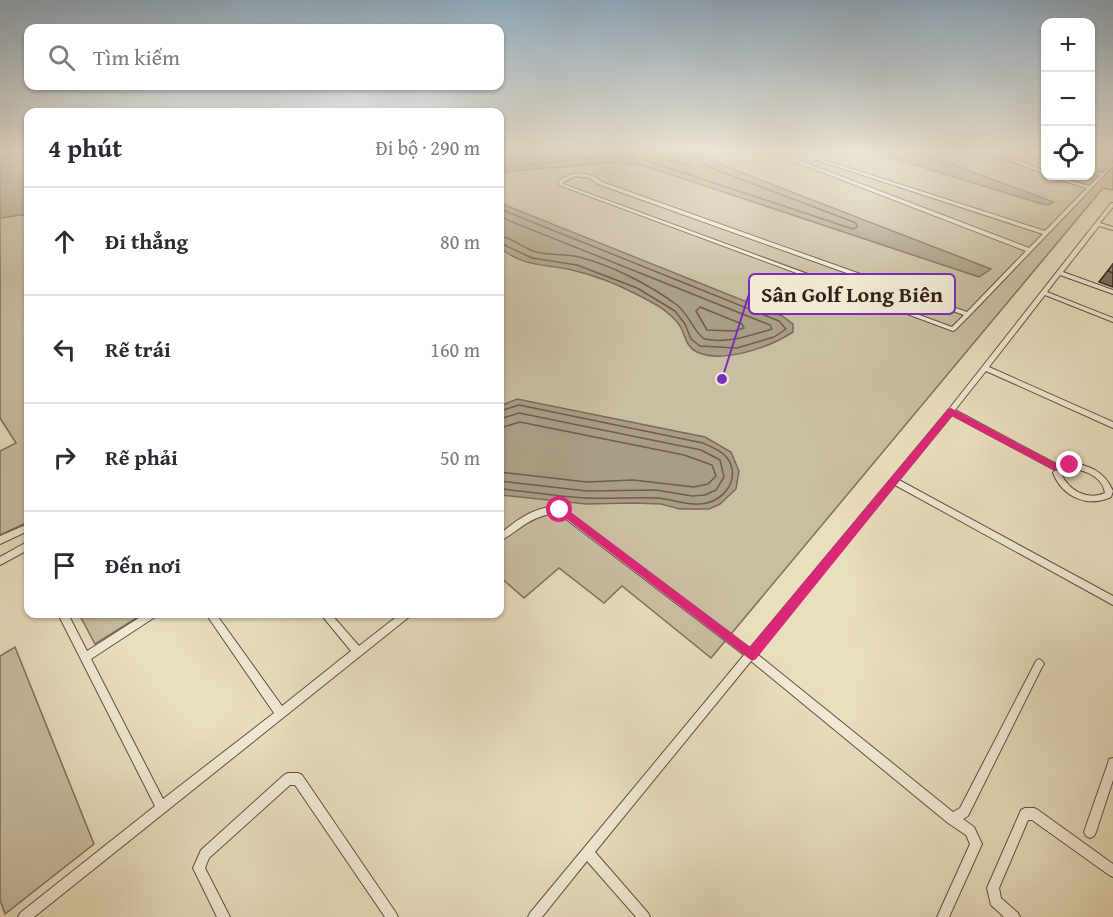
<!DOCTYPE html>
<html lang="vi">
<head>
<meta charset="utf-8">
<style>
	body { margin:0; font-family:"Gentium Book Plus",serif; background:#f2f2f3; color:#2b2b33 }
	.controls { position:absolute; right:18px; top:18px; display:grid; overflow:hidden; border-radius:12px; box-shadow:0 2px 4px #0004 }
	.controls button { width:54px; height:54px; display:grid; place-items:center; padding:0; border:0; border-bottom:2px solid #e1e1e2; background:#fff; color:#2b2b33; font:30px sans-serif }
	.stop { position:absolute; width:18px; height:18px; margin:-14px; border:4px solid #db2777; border-radius:50%; background:#fff }
	.stop.end { background:#db2777; border-color:#fff; box-shadow:0 2px 6px #0008 }
	.list { margin:0; padding:0; list-style:none }
	h2 { display:flex; justify-content:space-between; align-items:center; height:78px; margin:0; padding:0 24px; font-size:26px }
	h2 small { font-size:20px; font-weight:400; color:#7c7c81 }
	.list li { display:grid; grid-template-columns:39px 1fr auto; gap:18px; align-items:center; box-sizing:border-box; height:108px; padding:0 24px; border-top:2px solid #e1e1e2 }
	.list b { display:block; font-size:22px; white-space:nowrap }
	.list em { font-size:20px; font-style:normal; color:#7c7c81 }
	.icon { flex:none; width:33px; height:33px; fill:none; stroke:currentColor; stroke-width:2; stroke-linecap:round; stroke-linejoin:round }
	.map { position:relative; flex:none; width:1113px; height:917px; overflow:hidden }
	.search { position:absolute; background:#fff; box-shadow:0 2px 4px #0004; left:24px; top:24px; width:480px; height:66px; display:flex; align-items:center; gap:15px; box-sizing:border-box; padding:0 21px; border-radius:12px; color:#7c7c81; font-size:22px }
	.panel { position:absolute; background:#fff; box-shadow:0 2px 4px #0004; left:24px; top:108px; width:480px; height:510px; border-radius:12px }
	.map>svg:first-child { display:block }
	.green { fill:#cabea2; stroke:#7e6f5c; stroke-width:1.5 }
	.water { fill:#aa9d85; stroke:#7a6b59; stroke-width:1.5 }
	.lines { fill:none; stroke-linecap:round; stroke-linejoin:round }
	.shore { stroke:#6e5e4e; stroke-width:1.5 }
	.service-casing { stroke:#5f5041; stroke-width:2 }
	.service { fill:#f1ead5; fill-rule:evenodd }
	.wall { fill:#7d715f; stroke:#312017; stroke-width:1.5 }
	.building { fill:#91836e; stroke:#312017; stroke-width:1.5 }
	.route { fill:#db2777 }
	.leader { fill:none; stroke:#7b2cbf; stroke-width:2 }
	.callout-dot { fill:#7b2cbf; stroke:#f1ead5; stroke-width:2 }
	.callout { fill:#f1ead5; stroke:#7b2cbf; stroke-width:2 }
	.callout-label { font-size:22px; text-anchor:middle; font-weight:bold; fill:#312017 }
</style>
</head>
<body>
<div class="map">
<svg width="1113" height="917" viewBox="0 0 1113 917">
	<rect width="100%" height="100%" fill="#e9debe"/>
	<filter id="stains"><feTurbulence type="fractalNoise" baseFrequency=".00333" numOctaves="4"/><feColorMatrix values="0 0 0 0 .2 0 0 0 0 .09 0 0 0 0 .02 0 0 0 .5 -.17"/></filter>
	<radialGradient id="worn" r=".72"><stop offset=".6" stop-color="#630" stop-opacity="0"/><stop offset="1" stop-color="#630" stop-opacity=".3"/></radialGradient>
	<!-- green -->
	<path class="green" d="M0 150H28V522L0 535V451L16 443 0 418Z
		M500 150H1045L1046 176H1090L1091 150H1113V190L1103 188 711 658 622 586 604 603 559 568 524 598 500 577Z
		M79 614H143L95 644Z
		M15 647 94 844 5 914 0 900V656Z"/>
	<!-- water -->
	<path class="water" d="M0 150H28V214L0 218Z
		M500 150H701L704 158 991 269 979 277 639 164 607 163 512 171 500 174Z
		M867 150H913L1054 202 1048 205 1042 204Z
		M500 203 782 316 793 324V332C770 347 723 364 697 352 685 346 686 336 680 326 670 311 652 302 636 294 617 284 593 275 572 270 543 263 526 268 500 248Z
		M517 399 705 437 731 452 739 471 736 489 720 504 709 509H680L661 504 633 503 586 504 500 495V406Z"/>
	<g class="lines">
		<!-- shore -->
		<path class="shore" d="M634 150 687 165 690 162 687 150
			M500 160 597 150
			M500 167 607 157 639 158 853 229 857 227 856 223 701 164 695 156V150
			M500 209 779 321 786 329 774 337 737 348 700 346 691 339 685 324 675 311 637 288 577 265 532 258 500 243
			M500 217 770 325 772 329C751 335 728 344 705 339 697 337 688 313 677 305 650 285 611 265 579 257 564 253 547 256 533 251 522 247 513 238 500 236
			M700 307 742 324 744 328 734 331 707 330 696 311Z
			M500 411 519 405 703 443C714 448 727 453 731 465 737 483 723 499 707 503 690 507 673 499 657 498 633 497 610 499 587 498 558 497 529 491 500 489
			M500 419 519 413 701 450 720 460 724 477 716 490 705 495 692 496 656 490 587 491 500 481
			M500 428 520 422 684 455 712 465 716 476 708 484 694 487 633 480 587 482 500 472"/>
		<!-- service casing -->
		<g class="service-casing">
			<path id="service" d="M765 150H772L1029 248 1043 234 786 150H793L1045 231 1087 188 1050 177V176H1055L1089 186 1100 175 1090 172V170L1102 173 1113 163V166L970 315 955 330 953 331 559 185V181C572 171 589 171 602 182L967 312 1026 251ZM575 176 590 178 598 184 964 315 952 327 563 184V182Z
				M980 150H987L1046 171V174Z
				M1017 150H1025L1046 157V159Z
				M1111 203H1113V207L1100 223 1113 227V230L1099 226 1063 272 1113 290V294L1060 275 1047 292 1113 318V322L1045 295 989 367 1113 422V428L986 371 955 410 1060 466C1063 465 1066 463 1069 462 1072 462 1077 463 1079 464 1095 468 1106 475 1113 491L1111 497C1087 508 1063 497 1053 473L1055 470 952 415 899 480 1113 596V605L895 485 757 654 953 812 960 808 1036 661 1039 659 1042 661 1044 664 1042 667 968 816 963 819 974 827 982 844 949 917H937L970 844 966 835 948 823 751 661 595 852 648 913 650 917H636L587 861 542 917H528L530 913 744 655 558 513C542 514 530 520 517 530 511 534 506 538 500 541V534C518 519 539 503 563 508L750 648 949 409ZM1070 468C1085 470 1103 477 1105 493 1087 501 1068 490 1061 473L1062 471Z
				M28 524V531L0 544V536Z
				M25 543H28V550L0 565V557Z
				M58 614H68L87 651 145 614H156L155 617 91 659 163 799 274 713 208 617 207 614H216L282 706 351 651 323 617 322 614H331L359 646 400 614H411L409 617 34 917H18L20 913 155 806Z
				M1113 758V780L1096 832 1094 836 1090 838 1086 836 1084 832 1108 763 1109 759Z
				M288 773H298L302 775 396 913 398 917H385L295 785H290L209 858 205 868 230 917H217L193 868 201 850 284 775Z
				M1025 808H1034L1038 810 1113 864V877L1109 875 1032 820H1028L999 888 1001 898 1018 913 1020 917H1004L991 905 987 888 1021 810Z"/>
		</g>
		<!-- service -->
		<use href="#service" class="service"/>
	</g>
	<!-- wall -->
	<path class="wall" d="M1113 264V287L1099 282Z"/>
	<!-- building -->
	<path class="building" d="M1113 264V273L1108 271Z"/>
	<!-- sky -->
	<linearGradient id="sky" x2="0" y2="1"><stop stop-color="#8fabc0"/><stop offset="0.54" stop-color="#f5f0e2"/><stop offset="1" stop-color="#f5f0e2" stop-opacity="0"/></linearGradient>
	<rect width="1113" height="279" fill="url(#sky)"/>
	<!-- route -->
	<path class="route" d="M951 408 1059 465 1070 461 1075 465 1062 471H1055L952 416 756 659 752 661 555 510 560 506 564 507 750 647 948 409Z"/>
	<!-- callouts -->
	<path class="leader" d="M722 379L749 294"/>
	<circle class="callout-dot" cx="722" cy="379" r="6"/>
	<rect class="callout" x="749" y="274" width="206" height="40" rx="6"/>
	<g class="callout-label">
		<text x="852" y="302">Sân Golf Long Biên</text>
	</g>
	<rect width="100%" height="100%" filter="url(#stains)"/>
	<rect width="100%" height="100%" fill="url(#worn)"/>
</svg>
<div class="controls">
<button>+</button>
<button>−</button>
<button><svg class="icon" aria-label="locate" viewBox="0 0 24 24"><circle cx="12" cy="12" r="6"/><path d="M12 2v4M12 18v4M2 12h4M18 12h4"/></svg></button>
</div>
<div class="stop" style="left:560px;top:510px"></div>
<div class="stop end" style="left:1070px;top:465px"></div>
<div class="search"><svg class="icon" aria-label="search" viewBox="0 0 24 24"><circle cx="10" cy="10" r="6"/><path d="M15 15l6 6"/></svg>Tìm kiếm</div>
<section class="panel">
<h2>4 phút<small>Đi bộ · 290 m</small></h2>
<ul class="list">
<li><svg class="icon" aria-label="ahead" viewBox="0 0 24 24"><path d="M12 20V5M6 11l6-6 6 6"/></svg><div><b>Đi thẳng</b></div><em>80 m</em></li>
<li><svg class="icon" aria-label="left" viewBox="0 0 24 24"><path d="M17 20v-9H6M10 6l-5 5 5 5"/></svg><div><b>Rẽ trái</b></div><em>160 m</em></li>
<li><svg class="icon" aria-label="right" viewBox="0 0 24 24"><path d="M7 20v-9h11M14 6l5 5-5 5"/></svg><div><b>Rẽ phải</b></div><em>50 m</em></li>
<li><svg class="icon" aria-label="arrive" viewBox="0 0 24 24"><path d="M6 21V4h12l-3 4 3 4H6"/></svg><div><b>Đến nơi</b></div></li>
</ul>
</section>
</div>
</body>
</html>
